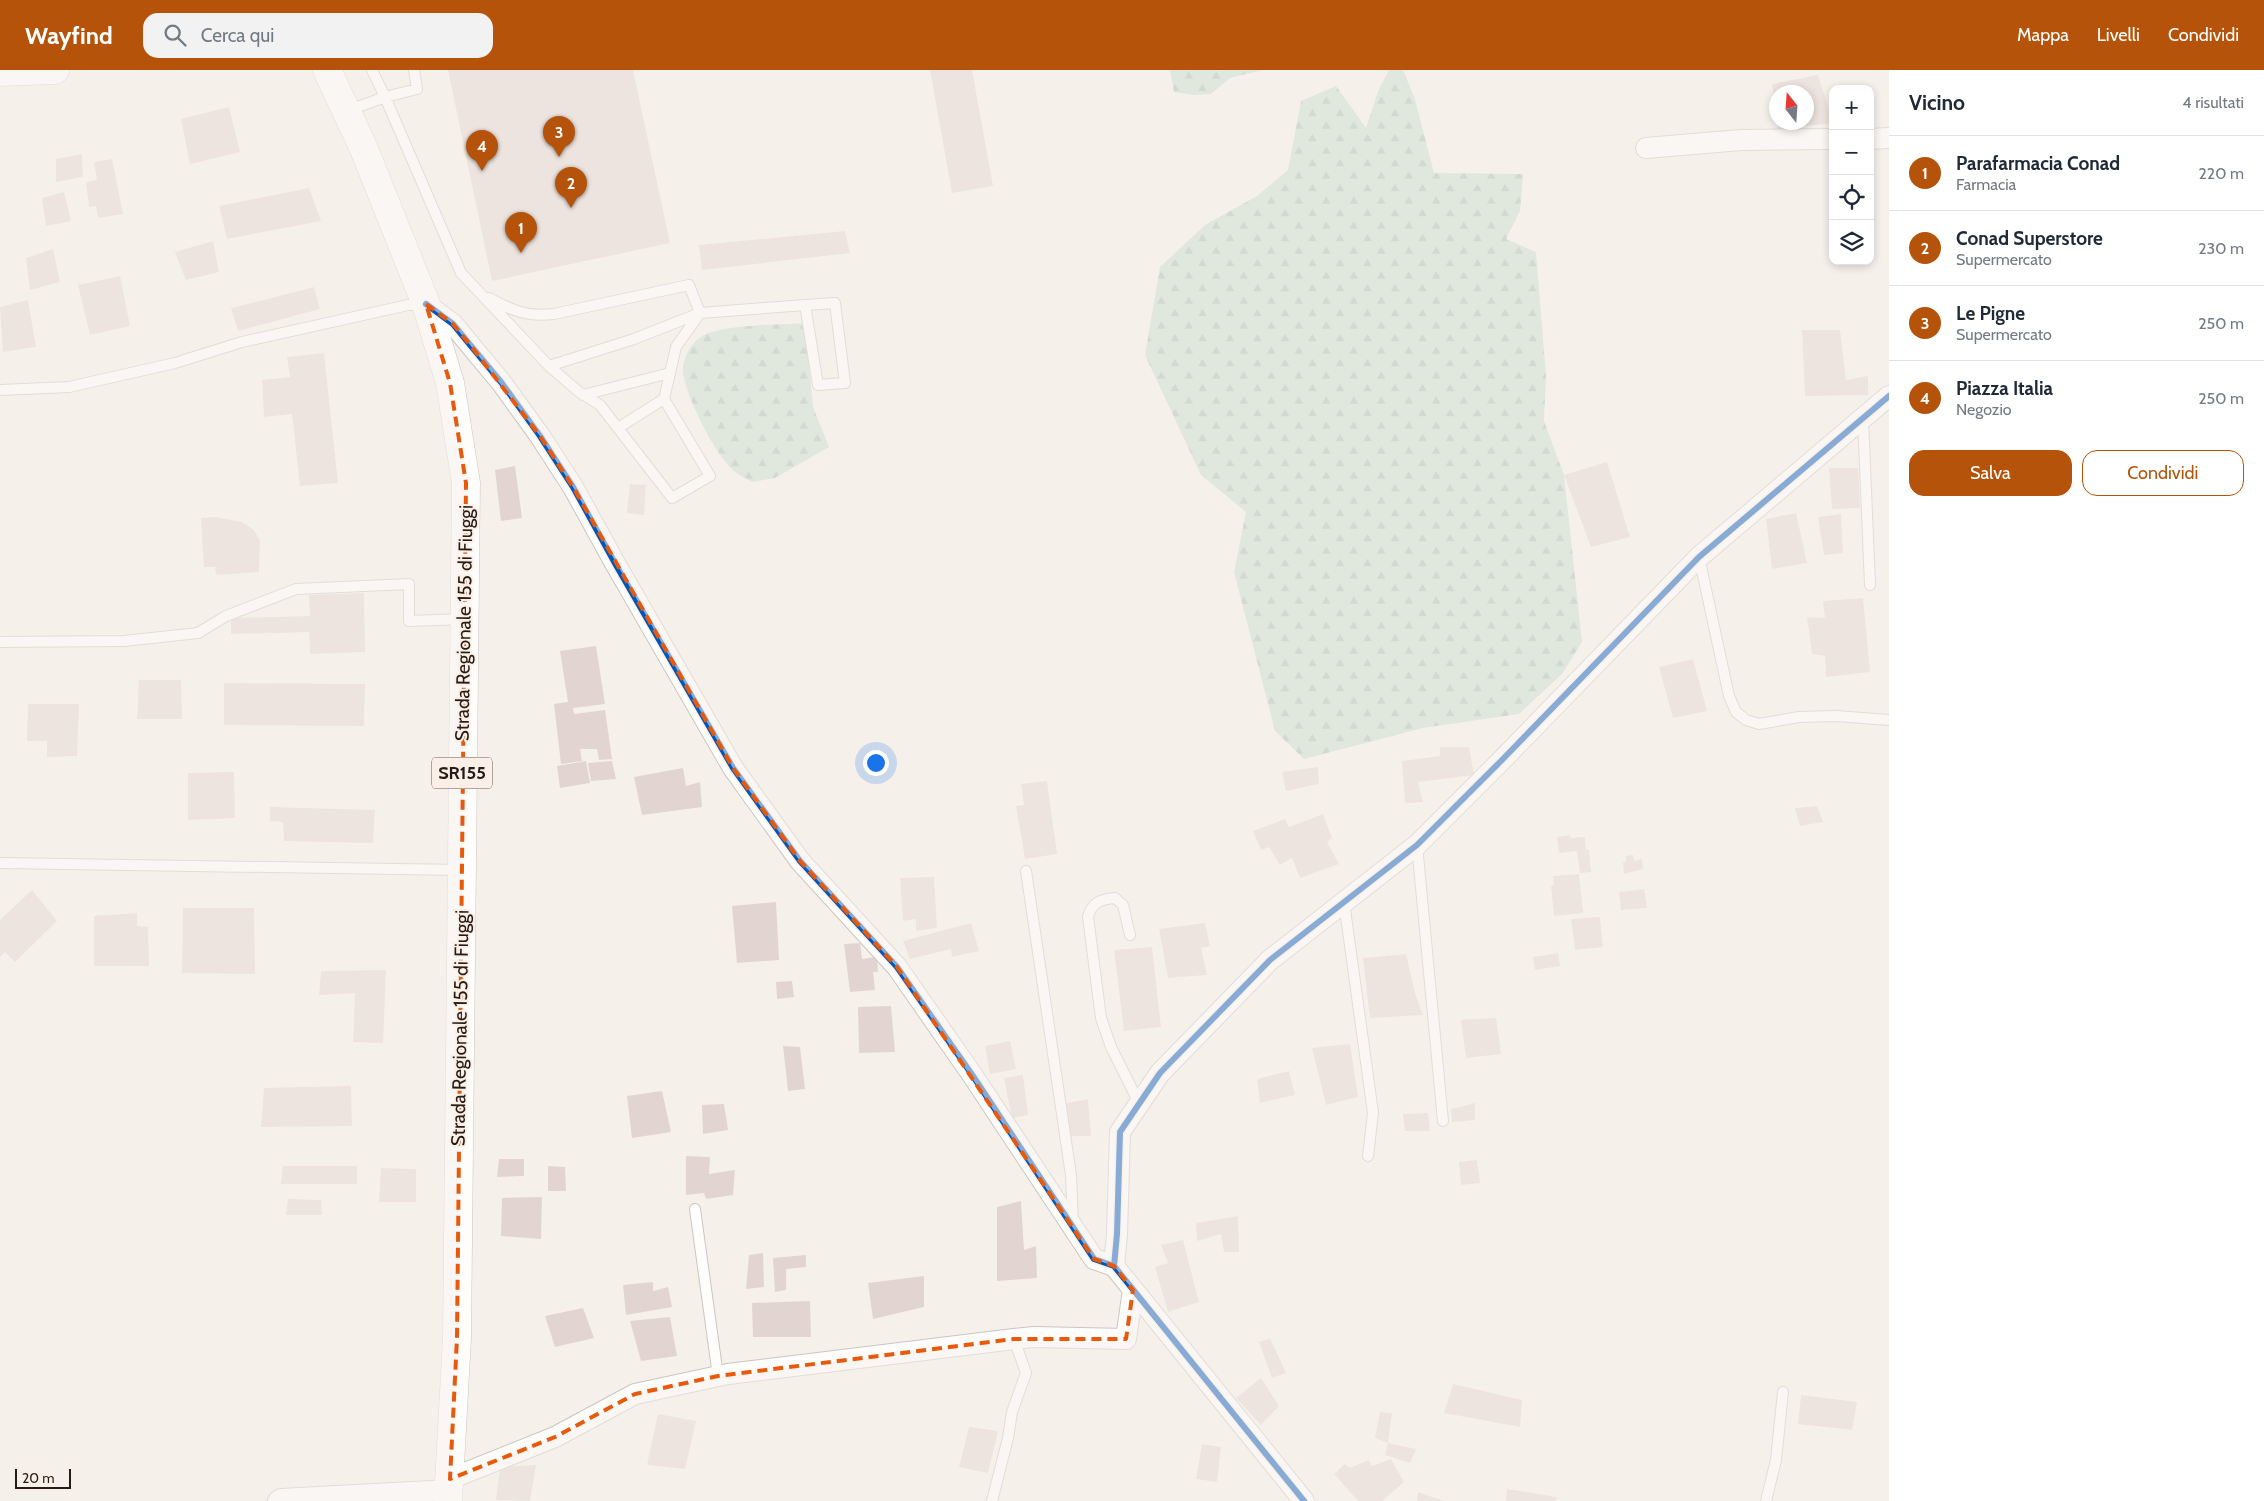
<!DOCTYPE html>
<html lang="it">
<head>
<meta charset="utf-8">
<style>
	body { margin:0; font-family:Cabin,sans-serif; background:#f2f2f3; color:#1f2937 }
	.controls { position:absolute; right:15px; top:15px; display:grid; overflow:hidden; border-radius:10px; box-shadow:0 2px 8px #0003 }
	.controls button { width:45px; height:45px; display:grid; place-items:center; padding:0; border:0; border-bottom:1px solid #e0e1e3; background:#fff; color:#1f2937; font:25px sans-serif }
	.compass { position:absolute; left:1769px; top:15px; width:45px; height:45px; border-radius:50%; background:#fff; box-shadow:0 2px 8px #0003; rotate:343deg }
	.scale { position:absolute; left:15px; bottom:12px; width:56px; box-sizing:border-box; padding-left:5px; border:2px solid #261c15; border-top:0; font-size:14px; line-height:18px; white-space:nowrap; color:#261c15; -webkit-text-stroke:4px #fbefe7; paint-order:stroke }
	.you { position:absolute; left:875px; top:692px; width:18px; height:18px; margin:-12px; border:4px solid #fff; border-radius:50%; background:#1a73e8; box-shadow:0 0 0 8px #1a73e833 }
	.badge { display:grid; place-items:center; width:32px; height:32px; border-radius:50%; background:#b45309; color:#fff; font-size:16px; font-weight:700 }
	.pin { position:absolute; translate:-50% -41px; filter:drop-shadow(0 1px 2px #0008) }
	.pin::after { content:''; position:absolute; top:26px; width:18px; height:15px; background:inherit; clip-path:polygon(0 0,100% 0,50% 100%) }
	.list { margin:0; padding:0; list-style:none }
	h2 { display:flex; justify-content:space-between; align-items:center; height:65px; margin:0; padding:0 20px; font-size:21px }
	h2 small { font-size:16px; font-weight:400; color:#747a83 }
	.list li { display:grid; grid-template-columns:32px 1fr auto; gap:15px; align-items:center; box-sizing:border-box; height:75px; padding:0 20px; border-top:1px solid #e0e1e3 }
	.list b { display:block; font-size:19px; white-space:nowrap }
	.list p { margin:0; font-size:16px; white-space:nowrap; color:#747a83 }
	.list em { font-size:16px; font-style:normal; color:#747a83 }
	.actions { display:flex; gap:10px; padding:15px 20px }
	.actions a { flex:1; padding:11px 0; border:1px solid #b45309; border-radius:15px; text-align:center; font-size:18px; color:#b45309 }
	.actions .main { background:#b45309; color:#fff }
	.icon { flex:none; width:28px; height:28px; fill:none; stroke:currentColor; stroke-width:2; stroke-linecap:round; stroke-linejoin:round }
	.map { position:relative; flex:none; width:1889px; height:1431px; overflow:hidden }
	header { display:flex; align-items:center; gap:30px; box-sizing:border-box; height:70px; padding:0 25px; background:#b45309; color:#fff }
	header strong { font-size:24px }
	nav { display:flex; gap:28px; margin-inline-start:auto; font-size:18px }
	.search { width:350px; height:45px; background:#f2f2f3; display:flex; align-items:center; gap:12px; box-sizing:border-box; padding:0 18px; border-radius:15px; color:#747a83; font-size:19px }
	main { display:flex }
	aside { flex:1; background:#fff }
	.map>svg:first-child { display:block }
	.forest { fill:url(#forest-firs) }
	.building { fill:#e2d5d1 }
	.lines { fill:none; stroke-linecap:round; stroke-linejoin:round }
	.service-casing { stroke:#ccc5bf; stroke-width:12 }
	.minor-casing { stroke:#ccc5bf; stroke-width:22 }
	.primary-casing { stroke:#ccc5bf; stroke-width:29 }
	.trunk-casing { stroke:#ccc5bf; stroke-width:29 }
	.service { stroke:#fefdfc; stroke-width:10 }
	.minor { stroke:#fefdfc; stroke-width:20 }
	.primary { stroke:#fefdfc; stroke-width:28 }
	.trunk { stroke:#fefdfc; stroke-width:28 }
	.cycleway-casing { stroke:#fbefe7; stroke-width:9 }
	.cycleway { stroke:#0057b8; stroke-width:6 }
	.marked { fill:none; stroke:#e8590c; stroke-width:4; stroke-dasharray:10 6; stroke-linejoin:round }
	.labels { text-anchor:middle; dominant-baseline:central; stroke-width:4; stroke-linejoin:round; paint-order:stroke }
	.shield { fill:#fbefe7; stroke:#665b54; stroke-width:1 }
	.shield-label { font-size:18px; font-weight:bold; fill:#261c15 }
	.street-label { font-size:19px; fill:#261c15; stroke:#fbefe7 }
</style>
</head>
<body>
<header>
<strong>Wayfind</strong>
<div class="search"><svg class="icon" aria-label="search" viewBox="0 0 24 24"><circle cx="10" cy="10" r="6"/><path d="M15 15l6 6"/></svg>Cerca qui</div>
<nav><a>Mappa</a><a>Livelli</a><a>Condividi</a></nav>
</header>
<main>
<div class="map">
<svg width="1889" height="1431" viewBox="0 0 1889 1431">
	<defs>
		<pattern id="forest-firs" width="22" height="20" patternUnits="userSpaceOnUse" patternTransform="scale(1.25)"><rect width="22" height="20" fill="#c6ddce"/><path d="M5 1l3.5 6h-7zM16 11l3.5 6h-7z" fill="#aabdb0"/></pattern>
	</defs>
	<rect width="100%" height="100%" fill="#f6f0eb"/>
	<!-- forest -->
	<path class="forest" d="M1170 0H1263L1230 8 1211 24 1193 25 1174 22Z
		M1389 0H1403L1415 29 1434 103 1523 104 1520 141 1506 169 1536 182 1546 306 1544 351 1564 405 1582 572 1562 604 1519 644 1423 658 1304 689 1275 661 1234 502 1246 442 1201 405 1145 285 1160 197 1205 155 1257 126 1288 100 1301 31 1336 16 1366 58 1378 21Z
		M805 253 813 337 829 377 775 408 752 412C746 408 738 405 733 400 715 384 686 327 683 303 682 288 691 272 704 265 726 254 779 255 805 253Z"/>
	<!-- building -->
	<path class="building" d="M448 0H633L670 173 492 211Z
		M930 0H972L993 116 952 123Z
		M1818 5 1833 53 1778 59 1777 52H1806V22H1776L1775 39 1772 14Z
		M229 37 240 82 190 94 181 49Z
		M82 84 83 107 56 112V89Z
		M112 89 123 144 98 148 96 136 89 137 86 112 97 110 94 92Z
		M309 118 321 151 227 169 219 136Z
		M64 122 71 151 46 156 42 128Z
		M845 161 850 183 702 200 699 175Z
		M213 171 219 202 186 210 175 182Z
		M53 179 60 212 30 220 26 188Z
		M120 206 130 256 90 265 78 215Z
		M314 217 320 239 238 261 231 238Z
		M28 230 36 277 3 282 0 237Z
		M1802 260H1840L1846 310 1868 306V325L1805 326Z
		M324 283 338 413 300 416 292 344 264 347 262 310 290 307 287 287Z
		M1607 392 1630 467 1591 477 1564 405Z
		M515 396 522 448 501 451 495 400Z
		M1829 398H1858L1860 438 1832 439Z
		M630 414 646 415 644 445 627 443Z
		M1796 443 1807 493 1772 499 1766 449Z
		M1841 444 1843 483 1824 485 1818 447Z
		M216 447 242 452 254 460 260 471 259 502 216 505 215 497H204L201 448Z
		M364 523 365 582 310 584 309 562 231 564V548L310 546 309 525Z
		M1863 528 1870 602 1826 607 1825 586 1812 584 1807 547 1825 548 1823 531Z
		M596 576 605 634 573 638 574 644 605 640 612 689 599 690 597 679H580L582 691 561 694 554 634 568 632 560 581Z
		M1693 589 1707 641 1673 648 1659 597Z
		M139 610H181L182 649H137Z
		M224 613 365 614 364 656 224 655Z
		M28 634H79L77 686 47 687V671H27Z
		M1440 677H1469L1474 705 1418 712 1423 732 1405 733 1402 691 1440 686Z
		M586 691 590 713 560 718 557 696Z
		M612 691 616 709 591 711 588 693Z
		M1318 697 1319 714 1286 721 1282 702Z
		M683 698 686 716 700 712 702 737 642 745 634 707Z
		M234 702 235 748 188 750V703Z
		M1047 711 1057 784 1025 789 1016 736 1024 735 1021 714Z
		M1817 736 1823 752 1800 756 1795 738Z
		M270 737 375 740 373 773 284 771 283 752 270 751Z
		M1323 744 1332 768 1327 772 1339 794 1300 808 1292 788 1280 795 1269 777 1261 780 1253 761 1285 749 1289 757Z
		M1570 765V768L1585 767 1586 780 1589 779 1591 802 1580 803 1577 781 1559 783 1557 767Z
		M1633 785 1634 791 1642 789 1643 799 1624 804 1623 792H1626V786Z
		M1579 804 1583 843 1554 846 1551 816 1554 815 1553 806Z
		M934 807 937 858 916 861V849L903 851 900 808Z
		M1644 819 1647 838 1621 840 1619 822Z
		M32 820 57 851 15 892 5 882 0 887V850Z
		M776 832 779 890 737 893 732 836Z
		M183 838H254L255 904 182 903Z
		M137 843V856L148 857 149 896H94V846Z
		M1600 847 1603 877 1575 880 1571 849Z
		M971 853 979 881 952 887 951 879 910 889 903 871Z
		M1205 853 1210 876 1201 878 1207 905 1168 908 1159 859Z
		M860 873 862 889 877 887 878 902H873L875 920 850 922 844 874Z
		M1152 877 1161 957 1124 961 1114 880Z
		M1558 883 1560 896 1535 900 1533 887Z
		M1406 884 1415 923 1423 945 1370 948 1363 888Z
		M386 900 383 973 353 972 355 923 319 925 321 901Z
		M792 911 794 927 777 929 776 912Z
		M891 936 895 982 859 983 858 937Z
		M1496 948 1501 984 1466 988 1461 950Z
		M1010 971 1016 999 990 1004 985 976Z
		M1350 974 1358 1027 1326 1035 1312 978Z
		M783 976 800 977 805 1019 788 1021Z
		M1289 1001 1295 1025 1260 1033 1257 1009Z
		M1023 1005 1028 1045 1012 1048 1004 1008Z
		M351 1016 352 1056 261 1057 264 1018Z
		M662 1021 671 1062 632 1068 627 1026Z
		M1088 1029 1091 1066H1066L1063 1034Z
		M1475 1033V1050L1452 1052 1451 1039Z
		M724 1034 728 1060 703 1064 702 1035Z
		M1428 1043 1430 1061H1405L1403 1044Z
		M686 1086 710 1087 709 1104 735 1100 733 1125 706 1129 704 1123 686 1125Z
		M499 1089H524V1106L497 1107Z
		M1477 1090 1480 1113 1461 1115 1459 1092Z
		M283 1096H357V1114H281Z
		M548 1096 565 1097 566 1121H548Z
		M381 1098 416 1099V1132H379Z
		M542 1127 541 1169 501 1166 502 1128Z
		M288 1129 321 1130 322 1145H286Z
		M1021 1131 1024 1180 1036 1176 1037 1208 997 1211V1137Z
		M1238 1146 1239 1182H1224L1221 1164 1197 1171 1196 1153Z
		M1183 1170 1199 1232 1168 1242 1155 1197 1168 1193 1161 1175Z
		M763 1183 764 1217 746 1219 749 1185Z
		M806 1185V1197L786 1199V1220L775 1222 773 1188Z
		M924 1206V1237L873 1249 868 1213Z
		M653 1212V1221L668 1217 672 1237 626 1245 623 1215Z
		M810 1231 811 1267H753L752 1233Z
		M583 1238 594 1268 555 1277 545 1246Z
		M670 1247 677 1286 641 1291 630 1251Z
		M1270 1268 1286 1303 1272 1308 1259 1272Z
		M1261 1308 1279 1336 1261 1355 1236 1328Z
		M1453 1314 1522 1330 1520 1357 1444 1343Z
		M1801 1325 1857 1332 1852 1360 1798 1354Z
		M1380 1342 1392 1343 1388 1373 1375 1368Z
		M658 1344 696 1351 685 1399 647 1395Z
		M969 1357 998 1361 988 1403 959 1397Z
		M1388 1373 1416 1379 1410 1393 1385 1385Z
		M1202 1374 1221 1377 1217 1412 1196 1409Z
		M1391 1389 1404 1412 1382 1431H1358L1334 1404 1345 1394 1350 1398 1368 1390 1372 1396Z
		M536 1395 530 1431 496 1430 500 1397Z
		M1507 1419 1557 1427 1556 1431H1506Z
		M1418 1422 1444 1431H1417Z"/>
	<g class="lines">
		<!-- service casing -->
		<g class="service-casing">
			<path id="service" d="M372 0 385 27 417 19 414 0
				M347 41 385 27 461 203 549 296 634 269 700 243 805 235 818 315 845 313 835 233 805 235
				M489 228C513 241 527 247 554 244L689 215 700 243 676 277 664 329 710 406 672 428 600 335 579 322 549 296
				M0 320 69 317 175 293 242 272 408 235H425
				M583 325 670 303
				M1863 348 1870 515
				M618 358 664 329
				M1699 487 1729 626 1736 642 1746 650 1759 654 1799 647 1836 646 1889 650
				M0 572 124 571 198 563 226 546 296 519 409 514V551L464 549
				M1417 775 1443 1051
				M0 793 461 800
				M1026 801 1071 1105 1073 1151
				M1344 832 1373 1043 1368 1086
				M1130 865 1123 835 1115 828C1101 829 1092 832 1088 847L1101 948 1111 977 1139 1033
				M695 1139 718 1306
				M992 1431 1008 1368 1012 1342 1026 1303 1014 1269
				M1766 1431 1776 1390 1783 1322"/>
		</g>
		<!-- minor casing -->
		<g class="minor-casing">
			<path id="minor" d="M1870 69 1889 68
				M1646 78 1741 70 1833 69
				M426 234 453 254 471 276 501 312 540 366 573 417 616 495 733 698 800 791 897 897 973 1006 1094 1189 1114 1196
				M450 1409 555 1367 635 1324 728 1304 1014 1269 1034 1267 1126 1269 1133 1220
				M278 1431 281 1429 449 1420
				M1304 1431 1114 1196 1117 1164 1120 1062 1160 1003 1270 890 1417 775 1501 691 1699 487 1889 326"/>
		</g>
		<!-- primary casing -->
		<g class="primary-casing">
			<path id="primary" d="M327 0 364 79 426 234 450 313 466 413 457 1268 448 1431"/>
		</g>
		<!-- trunk casing -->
		<g class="trunk-casing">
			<path id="trunk" d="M0 2 55 0"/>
		</g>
		<!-- service -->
		<use href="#service" class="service"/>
		<!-- minor -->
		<use href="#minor" class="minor"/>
		<!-- primary -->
		<use href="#primary" class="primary"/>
		<!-- trunk -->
		<use href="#trunk" class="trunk"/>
		<!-- cycleway casing -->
		<g class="cycleway-casing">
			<path id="cycleway" d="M426 234 453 254 471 276 501 312 540 366 573 417 616 495 733 698 800 791 897 897 973 1006 1094 1189 1114 1196
				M1304 1431 1114 1196 1117 1164 1120 1062 1160 1003 1270 890 1417 775 1501 691 1699 487 1889 326"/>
		</g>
		<!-- cycleway -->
		<use href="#cycleway" class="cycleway"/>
	</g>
	<!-- marked area -->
	<path d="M0 0H1889V1431H0ZM426 234 453 254 471 276 540 366 573 417 733 698 800 791 897 897 1094 1189 1114 1196 1133 1220 1126 1269H1014L718 1306 635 1324 555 1367 450 1409 457 1268 466 413 450 313Z" fill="#f6f0eb" fill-opacity=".55" fill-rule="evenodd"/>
	<path class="marked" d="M426 234 453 254 471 276 540 366 573 417 733 698 800 791 897 897 1094 1189 1114 1196 1133 1220 1126 1269H1014L718 1306 635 1324 555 1367 450 1409 457 1268 466 413 450 313Z"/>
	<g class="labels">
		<!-- shield labels -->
		<rect class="shield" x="432" y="687.5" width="60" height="31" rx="4"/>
		<g class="shield-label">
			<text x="462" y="703">SR155</text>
		</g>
		<!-- street labels -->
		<g class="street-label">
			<text transform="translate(464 553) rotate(-89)">Strada Regionale 155 di Fiuggi</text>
			<text transform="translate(460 958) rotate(-89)">Strada Regionale 155 di Fiuggi</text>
		</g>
	</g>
</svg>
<div class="controls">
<button>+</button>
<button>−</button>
<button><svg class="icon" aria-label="locate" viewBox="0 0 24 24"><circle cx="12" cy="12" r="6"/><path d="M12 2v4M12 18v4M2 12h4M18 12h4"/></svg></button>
<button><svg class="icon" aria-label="layers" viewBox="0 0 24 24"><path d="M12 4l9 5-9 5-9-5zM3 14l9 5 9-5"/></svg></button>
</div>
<svg class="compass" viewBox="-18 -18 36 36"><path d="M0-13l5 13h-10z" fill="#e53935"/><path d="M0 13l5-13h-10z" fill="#747a83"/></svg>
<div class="scale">20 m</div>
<div class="you"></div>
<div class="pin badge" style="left:521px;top:183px">1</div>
<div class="pin badge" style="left:571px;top:138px">2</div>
<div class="pin badge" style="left:559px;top:87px">3</div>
<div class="pin badge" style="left:482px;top:101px">4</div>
</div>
<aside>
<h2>Vicino<small>4 risultati</small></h2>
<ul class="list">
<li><span class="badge">1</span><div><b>Parafarmacia Conad</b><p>Farmacia</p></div><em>220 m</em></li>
<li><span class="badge">2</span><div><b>Conad Superstore</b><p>Supermercato</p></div><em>230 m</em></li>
<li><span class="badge">3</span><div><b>Le Pigne</b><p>Supermercato</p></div><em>250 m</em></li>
<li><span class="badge">4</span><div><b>Piazza Italia</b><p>Negozio</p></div><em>250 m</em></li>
</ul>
<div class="actions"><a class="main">Salva</a><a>Condividi</a></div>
</aside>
</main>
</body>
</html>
